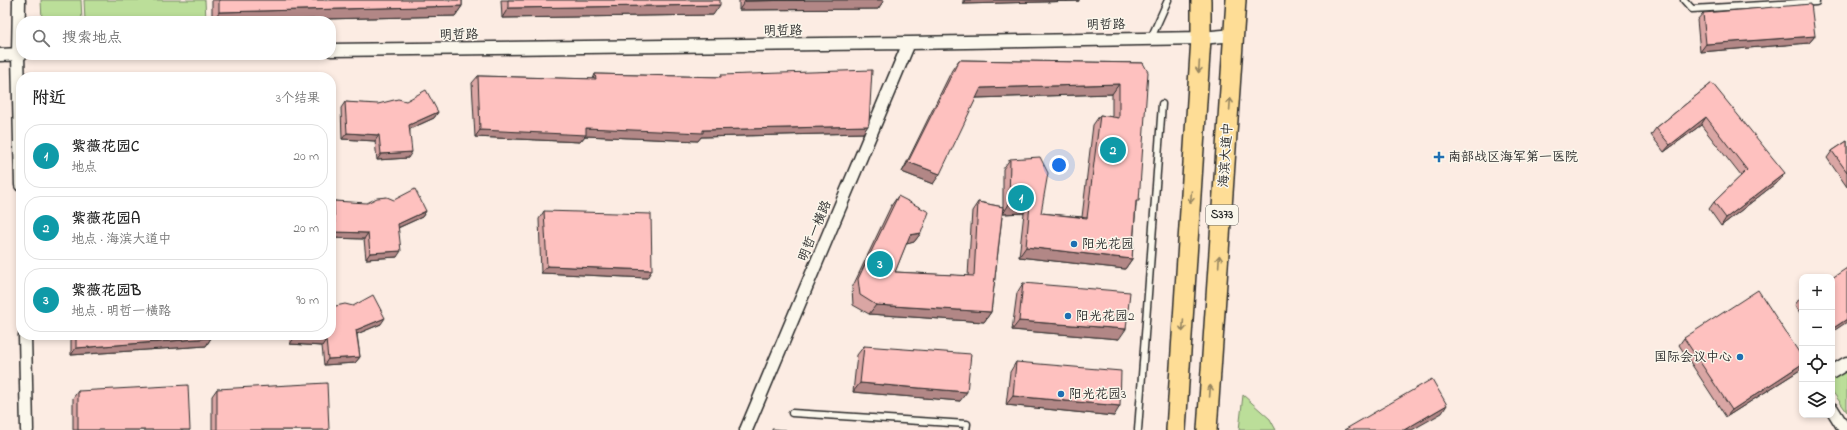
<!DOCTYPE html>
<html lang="zh">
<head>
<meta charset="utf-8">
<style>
	body { margin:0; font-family:"Indie Flower","LXGW WenKai TC",sans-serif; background:#f2f2f2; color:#222 }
	.controls { position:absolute; right:12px; bottom:12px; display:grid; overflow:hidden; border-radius:8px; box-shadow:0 2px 6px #0003 }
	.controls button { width:36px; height:36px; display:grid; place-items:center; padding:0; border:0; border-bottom:1px solid #e0e0e0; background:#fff; color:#222; font:20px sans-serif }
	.you { position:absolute; left:1059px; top:165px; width:14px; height:14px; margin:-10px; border:3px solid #fff; border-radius:50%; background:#1a73e8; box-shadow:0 0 0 6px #1a73e833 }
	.badge { display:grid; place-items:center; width:26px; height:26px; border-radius:50%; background:#7c3aed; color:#fff; font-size:13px; font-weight:700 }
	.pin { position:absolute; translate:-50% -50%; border:2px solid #fff; box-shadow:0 1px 4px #0006 }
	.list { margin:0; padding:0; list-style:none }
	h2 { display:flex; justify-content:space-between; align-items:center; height:52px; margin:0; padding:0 16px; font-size:17px }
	h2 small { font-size:13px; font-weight:400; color:#767676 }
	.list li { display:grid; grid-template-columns:26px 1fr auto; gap:12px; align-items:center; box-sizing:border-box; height:64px; margin:0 8px 8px; padding:0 8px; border:1px solid #e0e0e0; border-radius:16px }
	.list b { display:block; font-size:15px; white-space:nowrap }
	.list p { margin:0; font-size:13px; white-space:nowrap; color:#767676 }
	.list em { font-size:13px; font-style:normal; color:#767676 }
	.icon { flex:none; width:22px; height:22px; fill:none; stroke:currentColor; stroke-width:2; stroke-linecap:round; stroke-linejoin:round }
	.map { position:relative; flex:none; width:1847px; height:430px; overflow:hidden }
	.search { position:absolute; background:#fff; box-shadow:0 2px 6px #0003; left:16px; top:16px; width:320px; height:44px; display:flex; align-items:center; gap:10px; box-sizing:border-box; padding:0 14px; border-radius:16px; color:#767676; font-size:15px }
	.panel { position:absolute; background:#fff; box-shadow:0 2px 6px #0003; left:16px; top:72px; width:320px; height:268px; border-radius:16px }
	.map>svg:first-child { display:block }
	.green { fill:#bbde99; stroke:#738462 }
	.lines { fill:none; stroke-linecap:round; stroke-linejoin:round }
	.lane-casing { stroke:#2b2b2b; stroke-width:9 }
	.street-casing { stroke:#2b2b2b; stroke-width:15 }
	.primary-casing { stroke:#2b2b2b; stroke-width:22 }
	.lane { stroke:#fbf7ec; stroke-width:6 }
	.street { stroke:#fbf7ec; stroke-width:12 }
	.primary { stroke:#fedd96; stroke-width:19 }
	.wall { fill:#daa6a4; stroke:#2b2b2b }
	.shaded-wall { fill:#b28786; stroke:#2b2b2b }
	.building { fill:#fec1bf; stroke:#2b2b2b }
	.oneway { stroke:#948460 }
	.poi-dot { fill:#1f6fb2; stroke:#fbf7ec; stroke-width:1.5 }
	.labels { text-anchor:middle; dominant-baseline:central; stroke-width:3; stroke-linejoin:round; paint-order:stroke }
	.shield { fill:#fbf7ec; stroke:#696865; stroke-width:1 }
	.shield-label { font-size:12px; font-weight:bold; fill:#2b2b2b }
	.street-label { font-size:13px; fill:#2b2b2b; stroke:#fbf7ec }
	.poi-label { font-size:13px; fill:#2b2b2b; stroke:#fbf7ec; text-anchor:start }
</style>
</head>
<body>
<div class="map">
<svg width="1847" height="430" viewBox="0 0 1847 430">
	<rect width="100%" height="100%" fill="#fcece3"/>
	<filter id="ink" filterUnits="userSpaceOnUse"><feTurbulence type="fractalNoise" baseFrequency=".025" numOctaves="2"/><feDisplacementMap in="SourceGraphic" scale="8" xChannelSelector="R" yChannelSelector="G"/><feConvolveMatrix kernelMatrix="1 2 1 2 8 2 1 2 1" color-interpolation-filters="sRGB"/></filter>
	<g filter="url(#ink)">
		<!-- green -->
		<path class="green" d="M41 0H81L82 21H42Z
			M84 0H205L206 21H85Z
			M1847 369V412L1832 391V379Z
			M1243 395 1270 419 1276 430H1239Z"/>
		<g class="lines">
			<!-- lane casing -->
			<g class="lane-casing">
				<path id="lane" d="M1684 0 1692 9 1816 2V0
					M1151 38 1168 0
					M792 413 967 424 966 430
					M1138 430 1162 104"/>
			</g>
			<!-- street casing -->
			<g class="street-casing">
				<path id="street" d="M19 0 18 54 21 185
					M331 50 909 43 1201 38 1234 35
					M0 55 21 54
					M25 335 27 430
					M1832 372 1847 363
					M1832 409 1845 430
					M746 430 909 43"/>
			</g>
			<!-- primary casing -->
			<g class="primary-casing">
				<path id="primary" d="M1176 430 1201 38V0
					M1207 430 1236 0"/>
			</g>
			<!-- lane -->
			<use href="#lane" class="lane"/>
			<!-- street -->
			<use href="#street" class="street"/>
			<!-- primary -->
			<use href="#primary" class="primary"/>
		</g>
		<!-- wall -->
		<path class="wall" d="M212 0H462V6L455 16 237 21H212Z
			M501 0H720L713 15 502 18Z
			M739 0H884L878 9 739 10Z
			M963 0H1079V1L963 4Z
			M1703 13 1815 36 1809 43 1700 52 1697 20Z
			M959 60 1143 63 1136 206 1132 259 1125 269 1019 257 1024 213 1003 214V208L991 312 984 322 869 314 853 305 852 288 891 206 898 196 921 233 914 242 906 244 895 272 968 276 972 211 978 202 1003 207V169L1010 159 1041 213 1082 217 1093 125 1100 115 1112 117V94L976 98 933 184 902 172 952 70Z
			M595 74 719 77 721 75 863 133 701 137 698 141 585 136 580 142 475 137 472 83 478 76 593 79Z
			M1712 83 1780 180 1721 226 1709 209 1714 202 1741 176 1701 125 1664 152 1651 135 1656 128Z
			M345 102 438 112 434 118 410 129 408 158 377 160 375 141 342 139 341 108Z
			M1847 141V187L1827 158 1832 151Z
			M334 201 426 211 422 217 398 228 397 257 366 259 364 239 331 238V205Z
			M544 211 647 278 541 273 539 219Z
			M1023 283 1119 339 1012 330 1017 293Z
			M1802 298V316L1795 305 1799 299Z
			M381 324 357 334 360 357 355 363 324 365 322 346 290 344 289 335H331Z
			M71 335H210L211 338 206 346 71 355Z
			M1684 338 1800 370 1726 417 1679 345Z
			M864 346 960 401 853 392 857 355Z
			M1016 362 1114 416 1006 405 1010 372Z
			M217 389 329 430H212V396Z
			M78 391 190 430H73V398Z"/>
		<!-- shaded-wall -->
		<path class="shaded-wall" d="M805 0H884L878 9 739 10 745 1Z
			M965 0H1079V1L963 4Z
			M720 5 713 15 502 18 508 8Z
			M462 6 455 16 237 21H213L219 12Z
			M1815 36 1809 43 1700 52 1706 44Z
			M1119 84 1112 94 974 98 981 88Z
			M438 112 434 118 405 131 409 125Z
			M1706 117 1701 125 1664 152 1670 145Z
			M868 126 863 133 701 137 698 141 585 136 580 142 475 137 480 130 586 128 703 130Z
			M347 133 379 135 375 141 342 139Z
			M412 152 408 158 377 160 381 154Z
			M908 162 940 174 933 184 902 172Z
			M1785 173 1780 180 1721 226 1726 218Z
			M1009 204H1030L1024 213 1003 214Z
			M426 211 422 217 393 230 398 224Z
			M335 232 368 233 364 239 331 238Z
			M921 233 914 242 903 245 910 235Z
			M1026 247 1132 259 1125 269 1019 257Z
			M401 251 397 257 366 259 370 253Z
			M547 266 652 270 647 278 541 273Z
			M876 305 991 312 984 322 869 314Z
			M385 318 381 324 352 336 356 330Z
			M1847 319V322L1832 332V329Z
			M1019 321 1126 329 1119 339 1012 330Z
			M211 338 206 346 71 355 76 348Z
			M294 338 326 340 322 346 290 344Z
			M360 357 355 363 324 365 328 359Z
			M1802 364V367L1800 370 1726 417 1732 410Z
			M860 383 967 392 960 401 853 392Z
			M1013 396 1120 406 1114 416 1006 405Z
			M1447 405 1442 413 1412 430H1404Z"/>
		<!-- building -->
		<path class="building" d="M219 0H462V6L219 12Z
			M508 0H720V5L508 8Z
			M745 0H805L745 1Z
			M1811 4 1815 36 1706 44 1703 13Z
			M959 60 1143 63 1148 72 1139 201H1136L1132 259 1026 247 1030 204H1009L1010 159 1040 157 1048 173 1041 213 1087 218 1100 115 1119 118V84L981 88 940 174 908 162Z
			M872 70 869 123 868 126 703 130V133L586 128V135L480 130 478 76 596 79 595 74 721 77V75Z
			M1712 83 1785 173 1726 218 1714 202 1747 170 1706 117 1670 145 1656 128Z
			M426 90 438 112 409 125 412 152 381 154 379 135 347 133 345 102 378 104 398 99 406 101Z
			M1847 141V172L1832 151Z
			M415 189 426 211 398 224 401 251 370 253 368 233 335 232 334 201 367 203 377 198 387 197 394 200Z
			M898 196 929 212 921 233 910 235 895 272 974 276 978 202 1003 207 991 312 876 305 860 295 858 279Z
			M544 211 651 214 652 270 547 266Z
			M1847 268V319L1832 329V278Z
			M1023 283 1130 292 1126 329 1019 321Z
			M1758 290 1802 357V364L1732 410 1684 338Z
			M373 295 385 318 356 330 360 357 328 359 326 340 294 338V335H331V307L345 304 353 306Z
			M1802 298V304L1799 299Z
			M76 335H210L211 338 76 348Z
			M864 346 971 354 967 392 860 383Z
			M1016 362 1121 371 1120 406 1013 396Z
			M1432 379 1447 405 1404 430H1344Z
			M327 383 329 430H217V389Z
			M188 385 190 430H78V391Z
			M772 429 786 430H772Z"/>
		<!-- one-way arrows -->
		<defs><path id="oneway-shaft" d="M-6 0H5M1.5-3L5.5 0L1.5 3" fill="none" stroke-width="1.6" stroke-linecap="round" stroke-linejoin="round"/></defs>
		<g class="oneway">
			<use href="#oneway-shaft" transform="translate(1199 67) rotate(94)"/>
			<use href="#oneway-shaft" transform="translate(1230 104) rotate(-86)"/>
			<use href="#oneway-shaft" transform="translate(1191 197) rotate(94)"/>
			<use href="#oneway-shaft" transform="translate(1219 261) rotate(-86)"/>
			<use href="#oneway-shaft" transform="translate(1183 326) rotate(94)"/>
			<use href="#oneway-shaft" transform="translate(1210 391) rotate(-86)"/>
		</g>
	</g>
	<!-- markers -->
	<g class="poi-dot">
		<path d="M1437 151h4v4h4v4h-4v4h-4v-4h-4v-4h4z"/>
		<circle cx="1074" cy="244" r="4"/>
		<circle cx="1068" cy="316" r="4"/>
		<circle cx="1740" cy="357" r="4"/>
		<circle cx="1061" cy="394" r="4"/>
	</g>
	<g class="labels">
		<!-- shield labels -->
		<rect class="shield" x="1206" y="205" width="32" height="20" rx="3"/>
		<g class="shield-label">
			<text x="1222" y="215">S373</text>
		</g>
		<!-- street labels -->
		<g class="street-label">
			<text transform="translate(1106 25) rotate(-1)">明哲路</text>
			<text transform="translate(783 31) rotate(-1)">明哲路</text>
			<text transform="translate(459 35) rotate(-1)">明哲路</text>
			<text transform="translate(1226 155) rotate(-86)">海滨大道中</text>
			<text transform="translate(815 231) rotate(-67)">明哲一横路</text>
		</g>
		<!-- poi labels -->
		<g class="poi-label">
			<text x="1448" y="157">南部战区海军第一医院</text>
			<text x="1082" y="244">阳光花园</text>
			<text x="1076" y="316">阳光花园2</text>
			<text x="1732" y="357" text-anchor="end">国际会议中心</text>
			<text x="1069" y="394">阳光花园3</text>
		</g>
	</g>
</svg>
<div class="controls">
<button>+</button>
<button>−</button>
<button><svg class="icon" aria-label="locate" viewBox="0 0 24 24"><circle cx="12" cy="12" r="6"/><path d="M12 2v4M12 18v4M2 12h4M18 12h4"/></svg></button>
<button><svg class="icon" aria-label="layers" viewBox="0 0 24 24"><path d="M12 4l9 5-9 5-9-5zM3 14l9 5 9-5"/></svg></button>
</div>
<div class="you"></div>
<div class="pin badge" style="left:1021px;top:198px;background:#0f9aa8">1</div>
<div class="pin badge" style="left:1113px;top:150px;background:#0f9aa8">2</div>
<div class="pin badge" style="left:880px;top:264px;background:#0f9aa8">3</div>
<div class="search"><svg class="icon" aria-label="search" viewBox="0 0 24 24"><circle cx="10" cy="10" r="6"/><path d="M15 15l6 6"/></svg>搜索地点</div>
<section class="panel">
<h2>附近<small>3个结果</small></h2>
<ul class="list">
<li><span class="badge" style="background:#0f9aa8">1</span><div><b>紫薇花园C</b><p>地点</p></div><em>20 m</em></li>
<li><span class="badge" style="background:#0f9aa8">2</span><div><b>紫薇花园A</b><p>地点 · 海滨大道中</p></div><em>20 m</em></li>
<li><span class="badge" style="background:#0f9aa8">3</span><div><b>紫薇花园B</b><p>地点 · 明哲一横路</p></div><em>90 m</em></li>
</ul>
</section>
</div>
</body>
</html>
